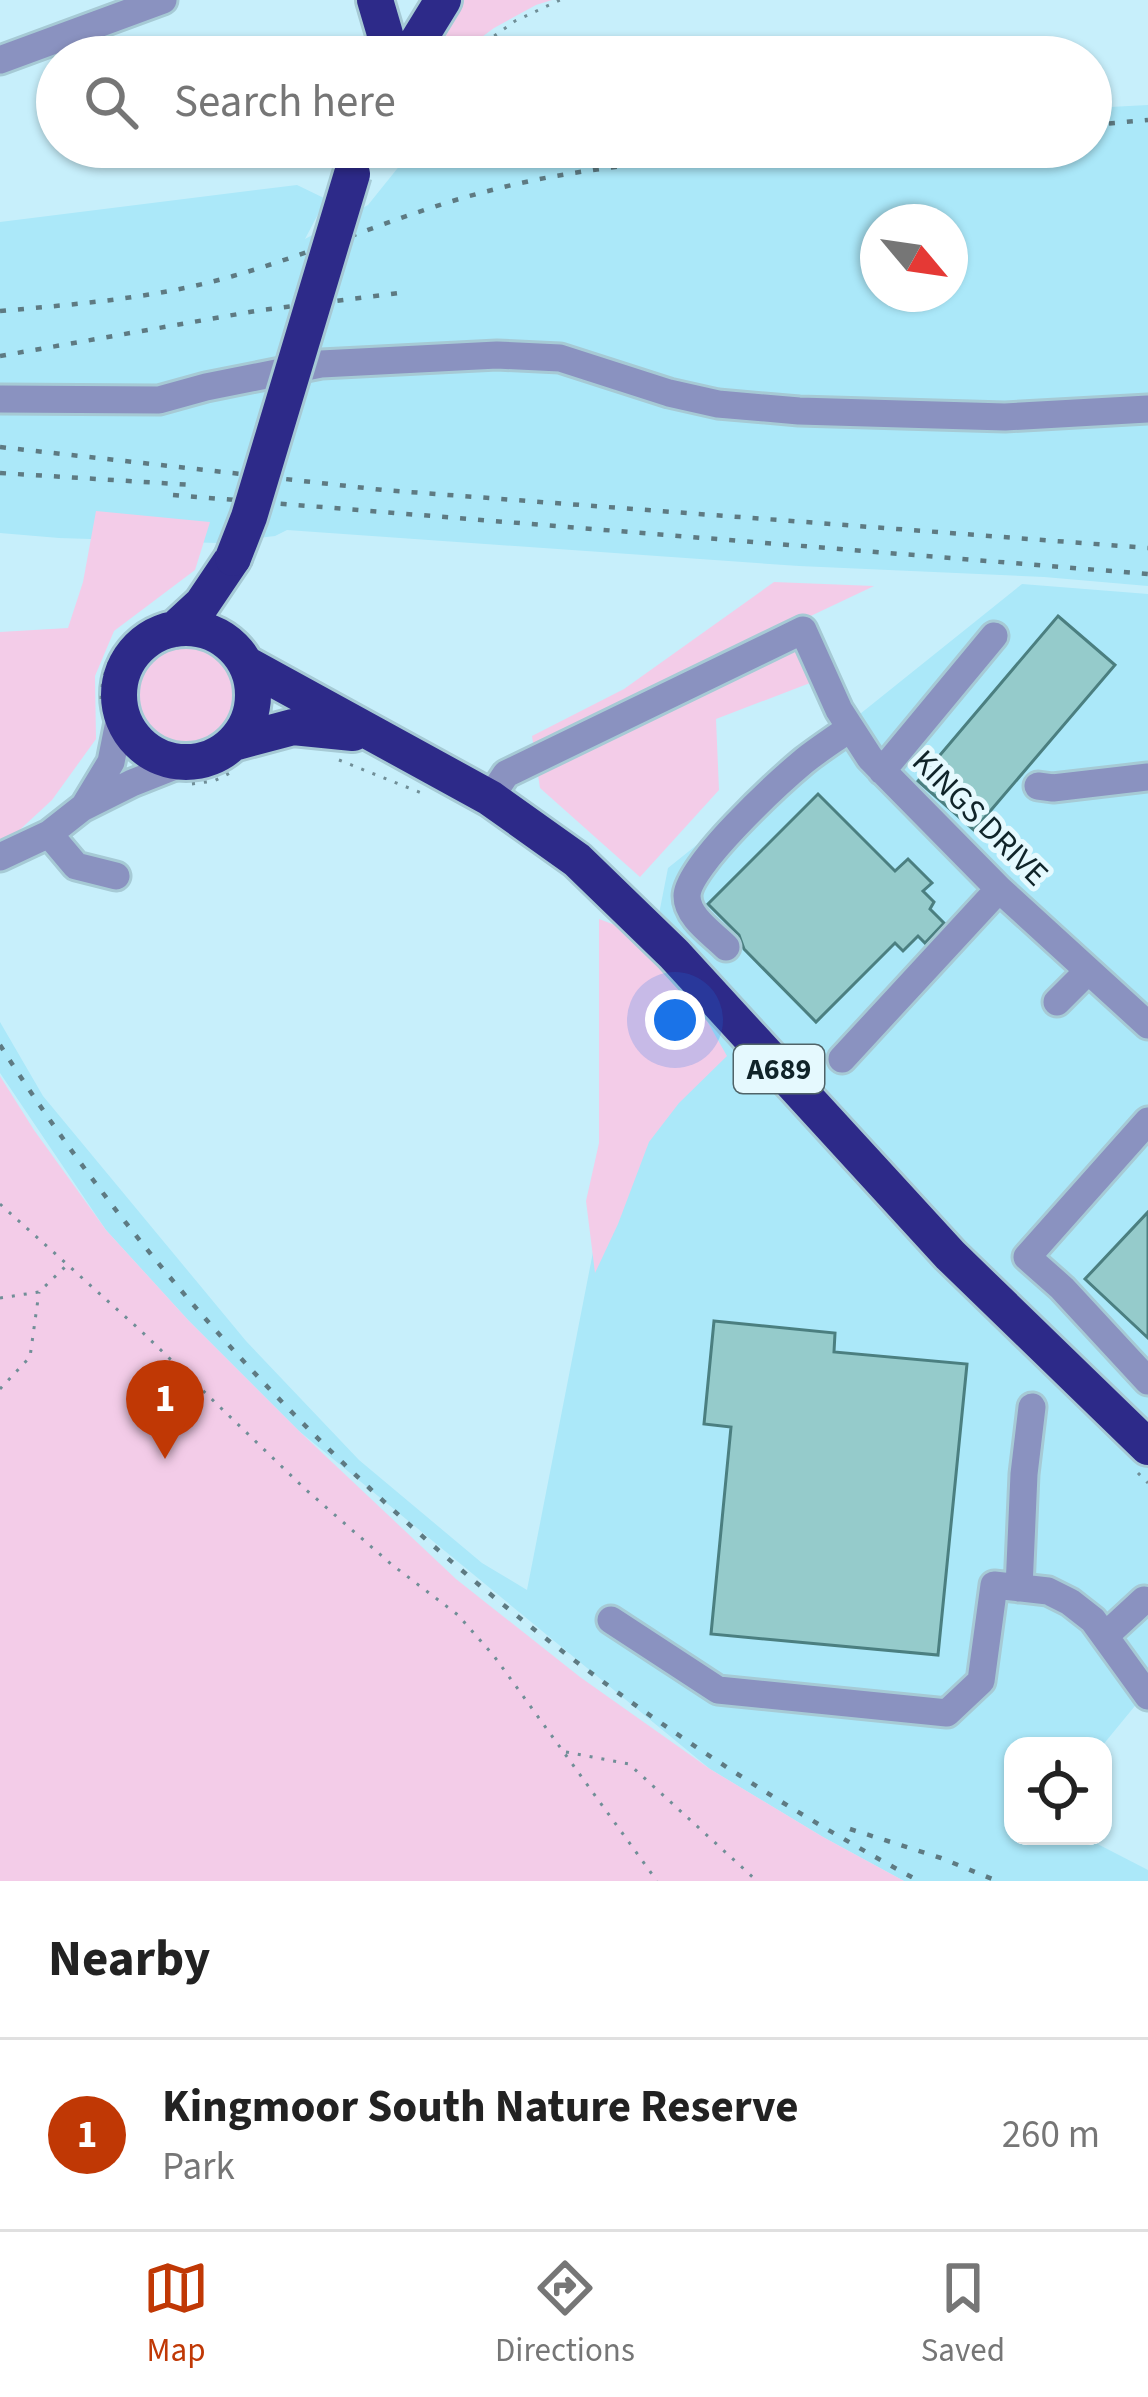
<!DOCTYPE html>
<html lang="en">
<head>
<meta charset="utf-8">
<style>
	body { margin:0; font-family:"Source Sans 3",sans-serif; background:#f2f2f2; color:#222 }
	.controls { position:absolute; right:36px; bottom:36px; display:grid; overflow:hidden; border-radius:24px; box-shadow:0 3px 9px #0004 }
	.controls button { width:108px; height:108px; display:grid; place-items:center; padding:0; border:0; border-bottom:3px solid #e0e0e0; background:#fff; color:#222; font:60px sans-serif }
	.compass { position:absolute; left:860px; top:204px; width:108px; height:108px; border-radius:50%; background:#fff; box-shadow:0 3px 9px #0004; rotate:119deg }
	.you { position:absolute; left:675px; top:1020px; width:42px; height:42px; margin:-30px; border:9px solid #fff; border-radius:50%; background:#1a73e8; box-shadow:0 0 0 18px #1a73e833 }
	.badge { display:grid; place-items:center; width:78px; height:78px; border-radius:50%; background:#c03805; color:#fff; font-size:39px; font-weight:700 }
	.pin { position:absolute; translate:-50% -99px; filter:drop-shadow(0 3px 6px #0008) }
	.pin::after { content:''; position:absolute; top:63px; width:42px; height:36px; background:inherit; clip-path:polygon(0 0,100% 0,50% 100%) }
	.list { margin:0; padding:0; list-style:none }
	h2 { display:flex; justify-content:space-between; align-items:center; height:156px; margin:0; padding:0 48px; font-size:51px }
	h2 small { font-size:39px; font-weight:400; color:#767676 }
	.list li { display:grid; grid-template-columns:78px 1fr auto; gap:36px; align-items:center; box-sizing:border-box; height:192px; padding:0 48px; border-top:3px solid #e0e0e0 }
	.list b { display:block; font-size:45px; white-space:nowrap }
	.list p { margin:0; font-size:39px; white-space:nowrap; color:#767676 }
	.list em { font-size:39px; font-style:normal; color:#767676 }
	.icon { flex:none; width:66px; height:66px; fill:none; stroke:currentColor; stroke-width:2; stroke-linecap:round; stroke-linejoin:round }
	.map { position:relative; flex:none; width:1148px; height:1881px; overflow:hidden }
	.search { position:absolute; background:#fff; box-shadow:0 3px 9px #0004; left:36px; right:36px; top:36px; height:132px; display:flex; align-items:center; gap:30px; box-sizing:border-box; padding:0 42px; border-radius:66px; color:#767676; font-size:45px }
	.sheet { height:348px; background:#fff }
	nav { display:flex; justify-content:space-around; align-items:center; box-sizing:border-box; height:168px; border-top:3px solid #e0e0e0; background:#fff; font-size:33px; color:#767676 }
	nav a { display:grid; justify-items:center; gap:6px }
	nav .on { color:#c03805 }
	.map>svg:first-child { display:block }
	.built { fill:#abe8f9; fill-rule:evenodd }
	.green { fill:#f3cce8 }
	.building { fill:#95cbcb; stroke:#4b7f80; stroke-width:3 }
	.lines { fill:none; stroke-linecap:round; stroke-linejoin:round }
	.minor-casing { stroke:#a6cad5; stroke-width:33 }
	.highway-casing { stroke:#a6cad5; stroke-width:42 }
	.path { stroke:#708e97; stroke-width:3; stroke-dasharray:3 9; stroke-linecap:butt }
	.minor { stroke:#8a92c0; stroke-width:27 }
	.highway { stroke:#2d2a89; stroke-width:36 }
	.rail { stroke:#5e7a82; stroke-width:4.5; stroke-dasharray:6 12; stroke-linecap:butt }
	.highway-bridge-casing { stroke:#a6cad5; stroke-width:42; stroke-linecap:butt }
	.highway-bridge { stroke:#2d2a89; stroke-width:36 }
	.labels { text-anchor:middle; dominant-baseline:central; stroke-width:10; stroke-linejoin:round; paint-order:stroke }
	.shield { fill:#e5f9fe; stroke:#506469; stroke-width:3 }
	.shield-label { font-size:30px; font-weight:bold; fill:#102429 }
	.street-label { font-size:33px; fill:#102429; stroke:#e5f9fe }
</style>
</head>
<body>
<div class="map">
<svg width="1148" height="1881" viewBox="0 0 1148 1881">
	<rect width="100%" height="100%" fill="#c7effb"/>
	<!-- built -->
	<path class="built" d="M1148 105V586L1044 577 799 566 287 530 275 536 217 543 59 538 0 533V222L297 185 326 199 305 239 368 205 409 154 431 147H1091V108ZM878 222H950V294H878Z
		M1022 584 1148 594V1690L1102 1746H1013V1836H1082L1148 1870V1881H904L823 1837 710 1769 299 1431 189 1321 106 1230 0 1073V1022L43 1096 246 1341 359 1460 482 1563 527 1590 668 868Z"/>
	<!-- green -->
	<path class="green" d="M463 0H552L536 5 494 28 455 57H445L428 49Z
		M96 511 210 522 195 570 114 631 95 676 96 739 52 800 12 837 0 842V632L68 628 83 582Z
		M774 582 874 586 798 622 810 683 716 719 719 790 640 877 540 788 532 736 624 689Z
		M133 698a54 54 0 1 1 108 0a54 54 0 1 1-108 0Z
		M599 919 615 925 681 975 727 1056 679 1103 649 1142 618 1224 595 1273 586 1201 599 1143Z
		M0 1076 34 1130 106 1230 189 1321 299 1431 456 1579 580 1677 710 1769 823 1837 904 1881H0Z"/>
	<!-- building -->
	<path class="building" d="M1058 616 1115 665 974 830 918 781Z
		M818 794 895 871 908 859 932 883 923 891 934 902 930 909 944 923 925 943 918 936 903 951 895 943 816 1022 744 949 739 935 708 904Z
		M1148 1212V1338L1085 1279Z
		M714 1321 835 1333 834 1352 967 1364 938 1655 711 1634 731 1427 704 1424Z"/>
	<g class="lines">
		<!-- minor casing -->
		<g class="minor-casing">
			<path id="minor" d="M0 60 163 0
				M0 399 159 400 206 387 321 364 497 355 560 358 669 393 718 404 799 411 1005 417 1148 409
				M882 771 994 636
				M1038 786 1053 788 1148 777
				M490 798 506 774 803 630 839 710 870 758 999 889 1148 1025
				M85 805 111 762 121 712
				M49 834 76 866 116 876
				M0 857 49 834 82 808 132 783 185 762
				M726 947C712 933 687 917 687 896 687 866 779 782 804 761 819 749 835 739 850 728
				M1057 1002 1088 971
				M842 1059 999 889
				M1148 1121 1027 1257 1062 1288 1148 1381
				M1019 1588 1024 1474 1032 1407
				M611 1620 718 1690 947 1713 981 1681 994 1585 1048 1591 1070 1602 1093 1620 1148 1696
				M1105 1636 1144 1600"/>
		</g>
		<!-- highway casing -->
		<g class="highway-casing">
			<path id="highway" d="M375 0 385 34 382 57
				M408 57 443 0
				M119 695a67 67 0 1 1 134 0a67 67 0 1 1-134 0Z
				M175 629 202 604 233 558
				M246 664 490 798 577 860 674 954 950 1255 1148 1447
				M233 743 293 727 353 733"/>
		</g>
		<!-- path -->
		<path class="path" d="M465 57 515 21 560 0
			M101 699C102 663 119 639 149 620
			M339 760 424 794
			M192 784 214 781 234 771
			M0 1204 140 1330 304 1488 391 1564 458 1615 494 1656 657 1881
			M0 1298 39 1292 67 1265
			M0 1389 30 1357 39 1292
			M1138 1473 1148 1483
			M566 1752 629 1764 757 1881"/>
		<!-- minor -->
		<use href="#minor" class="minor"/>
		<!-- highway -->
		<use href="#highway" class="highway"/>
		<!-- rail -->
		<path class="rail" d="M1091 125 1148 120
			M0 311C79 304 157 298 233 276 321 251 404 212 492 190 606 160 728 158 844 147
			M0 356 261 310 408 292
			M0 447 383 490 1148 548
			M0 473 192 485
			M173 495 1148 574
			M0 1045C225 1399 551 1683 919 1881
			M850 1829 941 1858 997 1881"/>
		<!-- highway-bridge casing -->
		<g class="highway-bridge-casing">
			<path id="highway-bridge" d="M233 558 249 517 352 174"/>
		</g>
		<!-- highway-bridge -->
		<use href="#highway-bridge" class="highway-bridge"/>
	</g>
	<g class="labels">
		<!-- shield labels -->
		<rect class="shield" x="734" y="1045" width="90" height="48" rx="9"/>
		<g class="shield-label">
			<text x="779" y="1069">A689</text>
		</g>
		<!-- street labels -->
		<g class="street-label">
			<text transform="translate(980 818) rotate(45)">KINGS DRIVE</text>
		</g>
	</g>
</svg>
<div class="controls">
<button><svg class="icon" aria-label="locate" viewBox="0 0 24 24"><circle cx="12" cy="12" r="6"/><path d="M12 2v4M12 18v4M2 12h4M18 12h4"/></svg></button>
</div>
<svg class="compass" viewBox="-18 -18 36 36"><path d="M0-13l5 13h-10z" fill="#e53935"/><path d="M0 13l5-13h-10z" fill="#767676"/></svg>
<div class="you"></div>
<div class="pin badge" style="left:165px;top:1459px">1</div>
<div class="search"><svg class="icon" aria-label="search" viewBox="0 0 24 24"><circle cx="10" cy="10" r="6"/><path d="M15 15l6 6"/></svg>Search here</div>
</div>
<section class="sheet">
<h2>Nearby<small></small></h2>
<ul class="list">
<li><span class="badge">1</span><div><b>Kingmoor South Nature Reserve</b><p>Park</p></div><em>260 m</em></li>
</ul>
</section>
<nav>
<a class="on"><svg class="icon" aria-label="map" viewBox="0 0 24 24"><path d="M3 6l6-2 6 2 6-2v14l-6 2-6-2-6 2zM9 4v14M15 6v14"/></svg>Map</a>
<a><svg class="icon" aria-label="directions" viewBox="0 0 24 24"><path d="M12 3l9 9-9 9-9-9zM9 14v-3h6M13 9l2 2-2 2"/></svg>Directions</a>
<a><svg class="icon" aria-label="saved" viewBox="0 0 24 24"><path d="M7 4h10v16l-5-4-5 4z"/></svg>Saved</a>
</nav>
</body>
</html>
